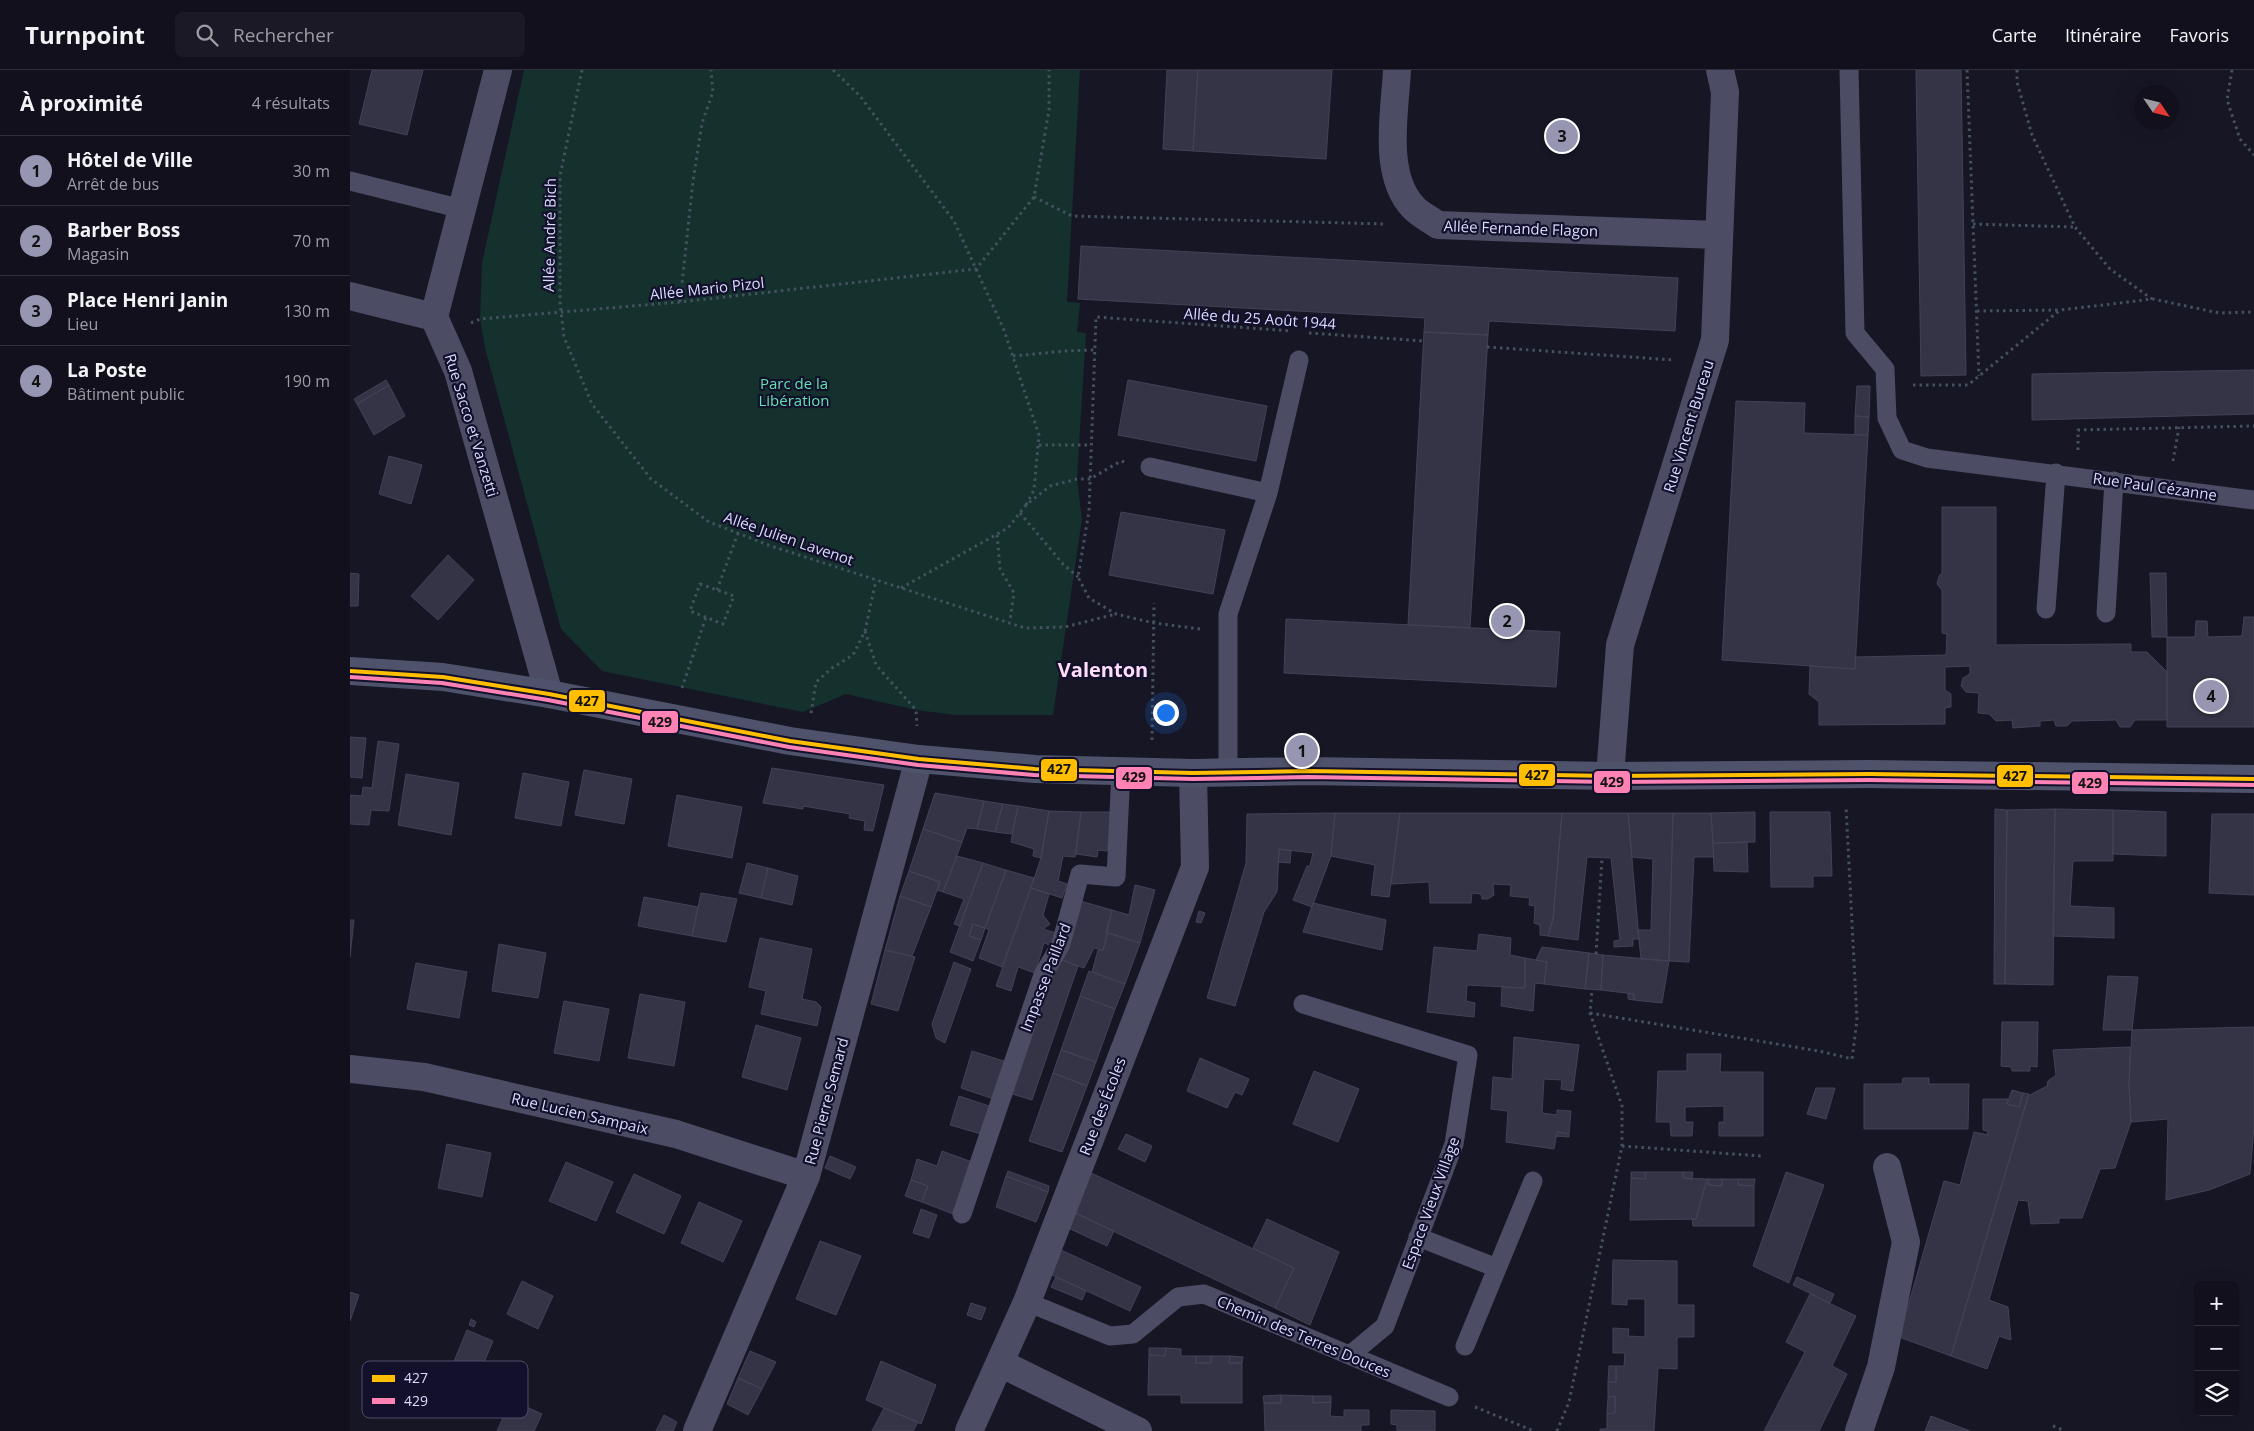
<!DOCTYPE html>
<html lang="fr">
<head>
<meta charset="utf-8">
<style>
	body { margin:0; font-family:"Open Sans",sans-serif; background:#1a1925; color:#f1f3f6 }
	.controls { position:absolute; right:15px; bottom:15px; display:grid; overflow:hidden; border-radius:8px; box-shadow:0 5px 20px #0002 }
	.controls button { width:45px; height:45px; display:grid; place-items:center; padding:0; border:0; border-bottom:1px solid #30303b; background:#11101c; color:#f1f3f6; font:25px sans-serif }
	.compass { position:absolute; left:1784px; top:15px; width:45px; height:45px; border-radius:50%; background:#11101c; box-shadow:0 5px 20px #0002; rotate:125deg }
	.you { position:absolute; left:815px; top:642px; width:18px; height:18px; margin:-12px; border:4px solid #fff; border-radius:50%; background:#1a73e8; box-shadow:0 0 0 8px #1a73e833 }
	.badge { display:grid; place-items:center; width:32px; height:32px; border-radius:50%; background:#9696b3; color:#111; font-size:16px; font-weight:700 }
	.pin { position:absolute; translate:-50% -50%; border:2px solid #fff; box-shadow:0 1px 5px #0006 }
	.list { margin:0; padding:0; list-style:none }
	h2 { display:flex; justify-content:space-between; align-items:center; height:65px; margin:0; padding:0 20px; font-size:21px }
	h2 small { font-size:16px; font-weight:400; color:#9c9da3 }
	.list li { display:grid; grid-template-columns:32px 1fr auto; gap:15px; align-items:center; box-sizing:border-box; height:70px; padding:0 20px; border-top:1px solid #30303b }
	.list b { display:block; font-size:19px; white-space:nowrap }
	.list p { margin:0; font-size:16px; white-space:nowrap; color:#9c9da3 }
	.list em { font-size:16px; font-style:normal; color:#9c9da3 }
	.icon { flex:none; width:28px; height:28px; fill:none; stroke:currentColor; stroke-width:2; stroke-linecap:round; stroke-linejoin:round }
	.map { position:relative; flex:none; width:1904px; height:1361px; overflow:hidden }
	header { display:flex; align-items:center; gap:30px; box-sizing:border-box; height:70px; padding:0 25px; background:#11101c; border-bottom:1px solid #30303b }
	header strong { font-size:24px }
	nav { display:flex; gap:28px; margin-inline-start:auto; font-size:18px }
	.search { width:350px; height:45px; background:#1a1925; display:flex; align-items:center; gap:12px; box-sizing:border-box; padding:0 18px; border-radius:8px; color:#9c9da3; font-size:19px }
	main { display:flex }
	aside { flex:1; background:#11101c }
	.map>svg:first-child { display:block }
	.green { fill:#14312e }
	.building { fill:#353446; stroke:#434158 }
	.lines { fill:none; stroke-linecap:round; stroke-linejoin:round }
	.path { stroke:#44525f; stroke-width:3; stroke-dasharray:2.5 4; stroke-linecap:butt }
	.lane { stroke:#4c4d65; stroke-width:19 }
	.street { stroke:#4c4d65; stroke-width:28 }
	.secondary { stroke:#4f526b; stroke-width:28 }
	.bus-1-casing { stroke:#12102b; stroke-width:8 }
	.bus-2-casing { stroke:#12102b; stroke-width:8 }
	.bus-1 { stroke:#ffbe00; stroke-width:4 }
	.bus-2 { stroke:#ff82b4; stroke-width:4 }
	.labels { text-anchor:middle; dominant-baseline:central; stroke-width:4.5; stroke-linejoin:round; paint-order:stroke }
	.street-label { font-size:15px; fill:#dadbff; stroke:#12102b }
	.park-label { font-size:15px; fill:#63e2b2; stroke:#12102b }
	.district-label { font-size:20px; font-weight:bold; fill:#ffdcf7; stroke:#12102b }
	.key { fill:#12102b; stroke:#4e4d6b; stroke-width:1 }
	.key-label { font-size:14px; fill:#dadbff }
	.line-badge { stroke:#12102b; stroke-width:2 }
	.pale-badge-label { font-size:14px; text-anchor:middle; font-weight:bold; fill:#111 }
</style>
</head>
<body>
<header>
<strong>Turnpoint</strong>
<div class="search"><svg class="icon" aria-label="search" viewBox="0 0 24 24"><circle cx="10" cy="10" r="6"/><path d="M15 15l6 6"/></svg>Rechercher</div>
<nav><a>Carte</a><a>Itinéraire</a><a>Favoris</a></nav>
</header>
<main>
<aside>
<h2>À proximité<small>4 résultats</small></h2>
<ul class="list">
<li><span class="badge">1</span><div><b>Hôtel de Ville</b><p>Arrêt de bus</p></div><em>30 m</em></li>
<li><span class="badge">2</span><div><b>Barber Boss</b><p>Magasin</p></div><em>70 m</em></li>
<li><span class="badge">3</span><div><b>Place Henri Janin</b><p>Lieu</p></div><em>130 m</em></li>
<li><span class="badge">4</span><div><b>La Poste</b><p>Bâtiment public</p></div><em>190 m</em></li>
</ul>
</aside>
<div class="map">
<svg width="1904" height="1361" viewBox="0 0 1904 1361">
	<rect width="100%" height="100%" fill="#171625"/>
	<!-- green -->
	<path class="green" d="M174 0H730L717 232 730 233 727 262 736 263 727 409 732 449 703 645H606L566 640 496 624 453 642 252 601 211 559 135 278 130 249 132 193Z"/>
	<!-- building -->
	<path class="building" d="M22 0H73L57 65 9 54Z
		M817 0H848L843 81 813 79Z
		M848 0H982L976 89 843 81Z
		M1566 0H1611L1616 305 1571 306Z
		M731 176 1328 208 1325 261 1139 251 1138 265 1074 262 1075 248 728 229Z
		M1074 262 1138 265 1120 558 1058 555Z
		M1904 300V344L1682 350V304Z
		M36 310 39 315 7 334 4 329Z
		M778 310 917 336 906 391 768 365Z
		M39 315 55 346 24 365 7 334Z
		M1507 316H1520L1519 347 1505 346Z
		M1386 331 1455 333 1454 363 1518 365 1505 599 1372 590Z
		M1505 346 1519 347 1518 365H1505Z
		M39 386 72 395 61 434 29 424Z
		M1592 437H1646V575L1781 574V582H1797L1817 602V650H1785L1780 657H1770L1766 650 1722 651 1717 656H1706L1704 650 1690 651V656L1663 658 1662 650 1646 651 1639 644 1628 643 1629 623 1616 622 1611 616 1613 608 1620 604V596L1595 597V620L1601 624V637L1595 638V654L1469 655V632L1459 624 1460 596 1505 599V587L1596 585 1597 564 1592 563V520L1587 514 1589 506 1592 503Z
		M771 442 875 460 863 524 759 505Z
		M98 485 124 510 88 550 61 526Z
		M0 503 9 504 8 536H0Z
		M1800 503H1816L1817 567H1802Z
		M1894 547H1904V657H1817V567H1845L1846 551H1857L1858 567 1892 566Z
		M936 549 1210 562 1206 617 934 603Z
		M0 667 16 668 12 708 0 707Z
		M28 671 49 674 39 741 21 740 19 755 0 754V725L12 726 13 717 22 718Z
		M422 698 534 715 523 761 514 760 515 751 499 748 500 744 453 736V739L413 733Z
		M234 700 282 709 274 754 225 745Z
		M173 703 219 712 211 756 165 748Z
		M56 704 109 713 101 765 48 755Z
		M585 723 634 731 627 759 617 758 612 772 573 759Z
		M327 725 392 737 382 788 318 776Z
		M634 731 653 734 645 762 627 759Z
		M653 734 668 736 662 764 645 762Z
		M668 736 699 741 691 788 683 786 684 779 661 772Z
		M1645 739 1657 740 1655 914H1644Z
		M1705 739 1763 740V791H1723L1720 836 1764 838V868L1703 866Z
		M1705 739 1703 915 1655 914 1657 740Z
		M1763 740 1816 742V786L1763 784Z
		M699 741 731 742 725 787 713 786 708 811 717 814 712 828 681 818 691 788Z
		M731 742H763L757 781 748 780 747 787 726 784Z
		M1405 742V772L1363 773 1361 743Z
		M1420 742H1480L1482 806H1463V817H1421Z
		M985 743 981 786 962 837 943 830 957 796H960L963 783 929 779 927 822 914 842 885 936 857 928 896 793 897 744Z
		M985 743H1050L1039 827 1021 825 1025 795 981 786Z
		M1050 743H1212L1203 849 1198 866 1190 865V855L1184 853 1185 836 1179 835 1180 828 1160 826 1161 815 1143 814 1144 825 1138 829H1132L1131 824 1122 823 1121 833H1080L1079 812 1041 814Z
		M1212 743H1278L1289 869H1283V876L1264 877V871L1270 870 1261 788 1237 787 1228 870 1198 866 1203 849Z
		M1278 743H1323L1319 891 1291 889 1288 860H1301L1303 789 1282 787Z
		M1323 743H1361L1364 787H1344L1339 892 1319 891Z
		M1862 744H1904V825L1859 823Z
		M573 759 612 772 593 822 587 820 590 812 559 801Z
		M1397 772 1398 802 1364 801 1363 773Z
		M929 779 941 781 940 793 928 792Z
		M607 786 633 793 610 856 604 854 614 829 593 822Z
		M397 793 418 798 411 828 389 823Z
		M633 793 656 800 635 858 623 854 619 866 631 870 623 891 600 882Z
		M418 798 448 806 442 835 411 828Z
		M656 800 684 808 652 897 629 888 639 860 635 858Z
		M559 801 590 812 581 837 550 826Z
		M785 815 805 820 790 873 756 862 762 840 779 845Z
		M681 818 699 824 693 845 700 854 693 859 709 864 705 877 694 873 685 903 668 897 661 921 646 916Z
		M351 823 387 829 376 872 342 866Z
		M550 826 581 837 562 886 535 880Z
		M294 827 348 837 342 866 288 856Z
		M730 831 762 840 753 880 744 878 734 898 704 887Z
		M963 833 1036 850 1032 880 953 862Z
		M849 841 855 843 851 853 846 852Z
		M0 850H4L0 887Z
		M623 854 635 858 631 870 619 866Z
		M758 863 790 873 775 914 742 902 748 880H753Z
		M1129 864 1161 868 1160 885 1175 888V918L1117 915 1116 931 1125 933 1124 947 1077 942 1084 877 1127 881Z
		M410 868 462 879 452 929 466 932 471 937 467 956 411 944 416 921 399 917Z
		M149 874 196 883 188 928 142 921Z
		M1192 877 1239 883 1235 919 1194 914 1197 892 1186 890Z
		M535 880 565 887 548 941 521 934Z
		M1239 883 1253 885 1251 920 1235 919Z
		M1253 885 1319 891 1312 933 1284 930V924L1251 920Z
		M704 887 728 896 682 1030 659 1023Z
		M1175 888 1197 892 1194 914 1185 913 1183 941 1151 936 1152 917 1175 918Z
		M604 892 621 899 595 973 586 968 582 954Z
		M66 893 117 902 109 948 57 939Z
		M739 901 775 914 765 939 730 926Z
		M1758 906 1788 907 1782 960H1753Z
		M1278 923 1284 924V930L1278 929Z
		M290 924 335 932 324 996 278 988Z
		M730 926 765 939 746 992 711 980Z
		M214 931 259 939 249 991 204 983Z
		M1652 952H1688L1687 997 1680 996V1001H1662L1661 997 1651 996Z
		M406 955 451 968 437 1020 392 1007Z
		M1904 957V1057L1900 1104 1859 1120 1816 1130 1818 1049 1781 1052 1779 1015 1782 960Z
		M1164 967 1229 975 1223 1021 1211 1019 1212 1010 1194 1009 1192 1043 1207 1045V1040L1221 1041 1219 1064 1207 1062 1204 1079 1156 1072 1158 1041 1141 1039 1143 1007 1162 1009Z
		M1780 977 1779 1015 1781 1052 1765 1098 1750 1099 1732 1148H1709V1153L1681 1154 1678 1131 1668 1130 1639 1230 1658 1237 1661 1270 1649 1266 1637 1299 1601 1286 1678 1026 1697 1016 1698 1011 1706 1005 1703 980Z
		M711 980 746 992 737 1016 703 1003Z
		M622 981 657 992 644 1029 611 1018Z
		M1337 984H1371L1370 1002H1413V1066H1369V1052H1374V1036L1335 1037V1052H1343L1342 1066H1321L1320 1052H1306L1308 1001H1337Z
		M850 988 899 1009 892 1025 885 1022 877 1038 837 1021Z
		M964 1001 1009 1019 988 1072 943 1054Z
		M703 1003 737 1016 712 1082 679 1071Z
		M1553 1008H1579V1014H1619L1618 1059H1514V1014H1552Z
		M1466 1018H1485L1476 1049 1457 1044Z
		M1662 1020 1673 1023 1669 1037 1657 1034Z
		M1673 1023 1679 1024 1601 1286 1549 1267 1594 1111 1610 1115 1624 1062 1638 1065 1637 1061 1633 1060V1029H1658L1657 1034 1669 1037Z
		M609 1026 642 1037 631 1064 600 1055Z
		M1207 1062 1219 1064V1067L1206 1066Z
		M776 1064 802 1076 795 1092 768 1079Z
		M97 1074 141 1083 132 1127 88 1118Z
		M592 1081 622 1092 603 1144 572 1132 578 1116 561 1110 567 1089 587 1096Z
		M480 1086 506 1097 500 1109 475 1098Z
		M216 1092 263 1112 246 1151 199 1131Z
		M658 1101 699 1116 698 1122 656 1106Z
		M739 1102 944 1198 925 1238 723 1142Z
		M1281 1102H1295L1296 1109 1281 1108Z
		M1295 1102H1333V1108L1357 1109 1346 1149 1280 1150 1281 1108 1296 1109Z
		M1333 1102H1343L1342 1109 1333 1108Z
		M1436 1102 1474 1115 1439 1213 1403 1196Z
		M284 1104 331 1126 314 1164 266 1142Z
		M656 1106 698 1122 686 1152 646 1137Z
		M1357 1109H1359L1358 1115 1372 1116V1109H1389L1388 1115 1404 1116V1156H1343L1342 1149H1346Z
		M1359 1109H1372V1116L1358 1115Z
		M1389 1109H1405L1404 1116 1388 1115Z
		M561 1110 578 1116 572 1132 555 1126Z
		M349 1132 392 1151 373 1192 331 1173Z
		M571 1139 587 1145 579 1168 563 1163Z
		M723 1142 764 1161 757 1176 718 1158Z
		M917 1149 989 1182 960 1255 925 1238 944 1198 903 1178Z
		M470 1171 511 1186 486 1245 446 1229Z
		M709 1179 791 1217 780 1241 700 1204Z
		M1263 1190 1327 1191V1235H1344V1267H1327V1299L1308 1298 1304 1361H1250V1359H1257V1344L1265 1343V1326L1258 1327V1312H1266V1296H1274L1275 1283H1263V1258L1279 1259 1278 1266 1295 1267V1229H1277V1235L1262 1234Z
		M706 1207 736 1221 732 1230 701 1217Z
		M1447 1207 1484 1224 1480 1233 1443 1215Z
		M172 1211 203 1226 188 1259 157 1244Z
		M0 1222 9 1225 0 1251Z
		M1460 1224 1506 1246 1482 1296 1497 1304 1469 1361H1414L1455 1282 1436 1272Z
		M621 1233 636 1238 631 1250 617 1245Z
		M121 1249 126 1252 124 1257 119 1255Z
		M117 1260 143 1271 128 1307 102 1296Z
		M799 1278H816L815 1286 799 1285Z
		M816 1278 831 1279V1286H846V1293H861V1286H880L879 1293H892V1333H831V1325H798L799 1285 815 1286Z
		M400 1281 426 1292 412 1319 388 1308Z
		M846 1286H861V1293H846Z
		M880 1286 893 1287 892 1293H879Z
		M531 1291 586 1315 571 1354 516 1330Z
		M1259 1296H1266V1312H1258Z
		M388 1308 412 1319 398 1345 377 1334Z
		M931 1325V1333H914L913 1326Z
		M931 1325 963 1326V1333L981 1332 980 1346 994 1347V1340H1019V1355H1011V1361H915L914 1333H931Z
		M963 1326H981V1332L963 1333Z
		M1265 1326V1343L1257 1344 1258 1327Z
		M161 1330 192 1344 184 1361H147Z
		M534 1338 568 1352 563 1361H522Z
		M1041 1340 1085 1341V1361H1047V1355L1041 1354Z
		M314 1345 327 1352 323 1361H306Z
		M1581 1346 1620 1361H1575Z"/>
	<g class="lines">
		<!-- path -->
		<path class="path" d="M232 0 210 106V232L214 267 242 334 301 409 359 452 421 476 675 558 715 557 766 544
			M483 0 510 26 604 151 654 260 689 365 684 420 676 435
			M1617 0 1629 306
			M1667 0V12L1682 65 1725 157 1760 199 1802 229
			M1882 0 1877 30 1890 69 1904 85
			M684 127 722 146 1035 154
			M1623 154 1725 157
			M330 232 343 111 352 53 363 22 361 0
			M1627 241 1709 240
			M121 253 130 249 330 232 626 199 684 127 699 40V0
			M959 263 1074 271
			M1137 277 1324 290
			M663 286 715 281 744 280
			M1563 315H1618L1710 240 1803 229 1869 243 1904 242
			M689 375H741
			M1728 380V360L1904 356
			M1823 391 1829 357
			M670 443 713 494 728 507
			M647 465 650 499 664 523 660 550
			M350 514 384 526 373 554 340 541Z
			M551 518 658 458 676 435 700 416 727 409H740L771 391 775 392
			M367 520 388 463
			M850 559 804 553 766 544 739 528 728 507 739 441 746 247 942 261
			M515 561 526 595 566 640 567 656
			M332 618 356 547
			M461 643 466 612 482 598 503 585 515 561 526 510
			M802 670 804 533
			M1246 884 1252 788
			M1240 943 1469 981 1502 989 1507 950 1496 736
			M1272 1076 1411 1086
			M1125 1337 1184 1361
			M1703 1356 1715 1361
			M1207 1361 1219 1332 1272 1076V1036L1240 943 1242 920"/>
		<!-- lane -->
		<path class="lane" d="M1499 0 1505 263 1535 299 1537 348 1552 380 1577 388 1904 430
			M0 111 112 139
			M800 397 918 423
			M1696 539 1706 403
			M1756 543 1764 411
			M878 702V544L918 423 949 290
			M953 934 1118 985 1104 1074 1035 1256 1000 1285
			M612 1144 693 905 711 874 730 804 766 807 771 700
			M1068 1167 1147 1198
			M677 1232 760 1266 783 1264 828 1227 854 1224 1099 1327
			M1115 1276 1183 1111"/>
		<!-- street -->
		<path class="street" d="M148 0 84 247 108 301 199 624
			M1047 0C1045 41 1032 104 1063 137 1069 144 1080 149 1088 155L1368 165
			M0 226 84 247
			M1260 706 1270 575 1365 270 1375 22 1370 0
			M0 999 74 1007 326 1064 456 1106
			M650 1293 788 1361
			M347 1361 456 1106 569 689
			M619 1361 677 1232 845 797 843 703
			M1509 1361 1531 1297 1556 1172 1537 1097"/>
		<!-- secondary -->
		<path class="secondary" d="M0 601 93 607 199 624 440 671 569 689 685 699 843 703 958 701 1260 706 1520 704 1904 709"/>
		<!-- bus-1 casing -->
		<g class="bus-1-casing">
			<path id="bus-1" d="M0 601 93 607 199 624 440 671 569 689 685 699 843 703 958 701 1260 706 1520 704 1904 709"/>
		</g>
		<!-- bus-2 casing -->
		<g class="bus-2-casing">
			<path id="bus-2" d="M0 607 92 613 198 630 439 677 568 695 684 705 843 709 958 707 1260 712 1520 710 1904 715"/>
		</g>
		<!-- bus-1 -->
		<use href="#bus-1" class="bus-1"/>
		<!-- bus-2 -->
		<use href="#bus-2" class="bus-2"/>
	</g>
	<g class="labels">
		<!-- street labels -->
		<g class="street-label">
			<text transform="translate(1171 158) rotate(2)">Allée Fernande Flagon</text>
			<text transform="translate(199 165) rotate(-89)">Allée André Bich</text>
			<text transform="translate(357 218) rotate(-6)">Allée Mario Pizol</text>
			<text transform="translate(910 248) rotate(4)">Allée du 25 Août 1944</text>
			<text transform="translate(122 355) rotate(73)">Rue Sacco et Vanzetti</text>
			<text transform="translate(1338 356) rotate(-73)">Rue Vincent Bureau</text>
			<text transform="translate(1805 416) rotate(8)">Rue Paul Cézanne</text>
			<text transform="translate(439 468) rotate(19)">Allée Julien Lavenot</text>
			<text transform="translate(695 907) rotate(-69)">Impasse Paillard</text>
			<text transform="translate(476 1031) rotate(-75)">Rue Pierre Semard</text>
			<text transform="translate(752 1036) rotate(-69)">Rue des Écoles</text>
			<text transform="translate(230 1043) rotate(13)">Rue Lucien Sampaix</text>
			<text transform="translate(1080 1133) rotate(-70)">Espace Vieux Village</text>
			<text transform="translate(954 1266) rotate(23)">Chemin des Terres Douces</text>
		</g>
		<!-- park labels -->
		<g class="park-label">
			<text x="444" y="313">Parc de la<tspan x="444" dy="17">Libération</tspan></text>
		</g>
		<!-- district labels -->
		<g class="district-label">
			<text x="753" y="599">Valenton</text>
		</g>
	</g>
	<!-- legend -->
	<rect x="12" y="1291" width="166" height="57" rx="8" class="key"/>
	<rect x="22" y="1305" width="23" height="7" fill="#ffbe00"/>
	<rect x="22" y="1328" width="23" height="6" fill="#ff82b4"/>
	<g class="key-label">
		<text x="54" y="1313">427</text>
		<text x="54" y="1336">429</text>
	</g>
	<g class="line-badge">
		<rect x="218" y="619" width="38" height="24" rx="5" fill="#ffbe00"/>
		<rect x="291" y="640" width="38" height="24" rx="5" fill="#ff82b4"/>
		<rect x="690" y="688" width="38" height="24" rx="5" fill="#ffbe00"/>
		<rect x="1168" y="693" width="38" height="24" rx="5" fill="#ffbe00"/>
		<rect x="1646" y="694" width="38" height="24" rx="5" fill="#ffbe00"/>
		<rect x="765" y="696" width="38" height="24" rx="5" fill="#ff82b4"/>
		<rect x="1243" y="700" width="38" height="24" rx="5" fill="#ff82b4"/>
		<rect x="1721" y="701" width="38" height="24" rx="5" fill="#ff82b4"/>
	</g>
	<g class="pale-badge-label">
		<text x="237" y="636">427</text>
		<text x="310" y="657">429</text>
		<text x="709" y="704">427</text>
		<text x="1187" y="710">427</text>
		<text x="1665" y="711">427</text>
		<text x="784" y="712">429</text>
		<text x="1262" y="717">429</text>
		<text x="1740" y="718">429</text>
	</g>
</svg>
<div class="controls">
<button>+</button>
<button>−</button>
<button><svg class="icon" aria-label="layers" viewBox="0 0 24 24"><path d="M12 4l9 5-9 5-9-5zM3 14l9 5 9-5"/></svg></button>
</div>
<svg class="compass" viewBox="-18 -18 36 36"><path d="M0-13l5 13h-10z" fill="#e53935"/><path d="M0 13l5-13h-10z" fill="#9c9da3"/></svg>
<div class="you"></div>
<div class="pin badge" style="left:952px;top:681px">1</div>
<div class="pin badge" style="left:1157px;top:551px">2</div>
<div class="pin badge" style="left:1212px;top:66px">3</div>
<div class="pin badge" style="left:1861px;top:626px">4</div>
</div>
</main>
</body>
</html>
